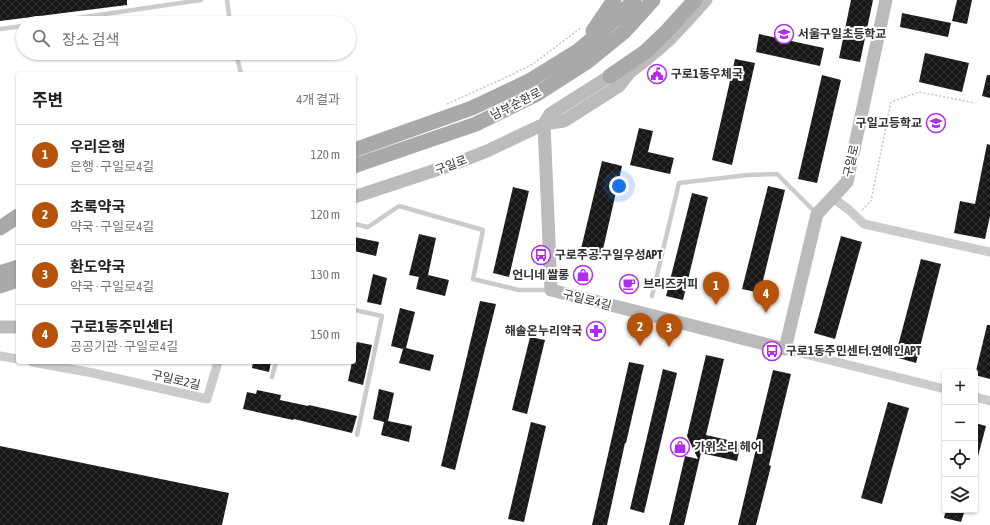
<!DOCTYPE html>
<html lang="ko">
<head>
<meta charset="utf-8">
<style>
	body { margin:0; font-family:"Asap Condensed","Noto Sans KR",sans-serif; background:#f6f6f6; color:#202124 }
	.controls { position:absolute; right:12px; bottom:12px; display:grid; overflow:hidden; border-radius:4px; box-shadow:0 1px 3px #0004 }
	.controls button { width:36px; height:36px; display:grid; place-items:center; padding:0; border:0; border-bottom:1px solid #e0e0e0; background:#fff; color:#202124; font:20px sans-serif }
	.you { position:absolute; left:619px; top:186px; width:14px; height:14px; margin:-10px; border:3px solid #fff; border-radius:50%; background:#1a73e8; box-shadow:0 0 0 6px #1a73e833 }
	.badge { display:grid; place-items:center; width:26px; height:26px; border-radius:50%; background:#b45309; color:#fff; font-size:13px; font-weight:700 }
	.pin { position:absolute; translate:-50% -33px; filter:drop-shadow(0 1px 2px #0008) }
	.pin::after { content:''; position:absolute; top:21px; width:14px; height:12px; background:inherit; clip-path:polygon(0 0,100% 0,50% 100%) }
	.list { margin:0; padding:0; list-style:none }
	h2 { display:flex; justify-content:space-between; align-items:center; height:52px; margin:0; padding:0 16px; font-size:17px }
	h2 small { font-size:13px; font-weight:400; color:#757577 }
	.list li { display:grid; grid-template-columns:26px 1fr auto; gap:12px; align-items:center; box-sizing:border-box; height:60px; padding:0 16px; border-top:1px solid #e0e0e0 }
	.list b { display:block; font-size:15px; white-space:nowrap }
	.list p { margin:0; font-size:13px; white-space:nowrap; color:#757577 }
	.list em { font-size:13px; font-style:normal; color:#757577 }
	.icon { flex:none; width:22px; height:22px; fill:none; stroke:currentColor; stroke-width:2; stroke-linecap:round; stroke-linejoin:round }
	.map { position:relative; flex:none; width:990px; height:525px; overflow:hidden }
	.search { position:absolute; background:#fff; box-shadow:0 1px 3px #0004; left:16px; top:16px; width:340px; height:44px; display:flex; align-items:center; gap:10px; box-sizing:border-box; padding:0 14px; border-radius:22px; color:#757577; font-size:15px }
	.panel { position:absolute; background:#fff; box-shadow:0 1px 3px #0004; left:16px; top:72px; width:340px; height:292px; border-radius:4px }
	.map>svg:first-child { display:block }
	.building { fill:url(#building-cross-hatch) }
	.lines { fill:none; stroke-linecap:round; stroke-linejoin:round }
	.path { stroke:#c5c5c5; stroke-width:1.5; stroke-dasharray:2 2; stroke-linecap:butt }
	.lane { stroke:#cbcbcb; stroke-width:4.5 }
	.street { stroke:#cbcbcb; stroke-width:9 }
	.secondary { stroke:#bbb; stroke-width:13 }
	.primary { stroke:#a9a9a9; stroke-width:15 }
	.labels { text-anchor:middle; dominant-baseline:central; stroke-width:4; stroke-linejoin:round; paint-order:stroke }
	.poi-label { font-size:12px; font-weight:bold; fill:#313131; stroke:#fff; text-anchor:start }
	.street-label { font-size:12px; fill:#313131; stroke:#fff }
</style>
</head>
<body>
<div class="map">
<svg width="990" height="525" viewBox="0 0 990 525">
	<defs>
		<pattern id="building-cross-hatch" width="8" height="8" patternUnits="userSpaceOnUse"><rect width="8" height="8" fill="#181818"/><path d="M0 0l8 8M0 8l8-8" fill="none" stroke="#313131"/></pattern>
	</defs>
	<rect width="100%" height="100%" fill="#fff"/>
	<!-- building -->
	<path class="building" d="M0 0H127V5L0 21Z
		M851 0H873L860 62 839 58Z
		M957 0H972L967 24 952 21Z
		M902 13 951 23 948 37 900 27Z
		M759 34 824 48 820 66 756 52Z
		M925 53 969 63 962 92 919 82Z
		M735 59 755 63 732 165 712 160Z
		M822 75 841 80 817 183 798 179Z
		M987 75H990V98L982 96Z
		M639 128 653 131 648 152 674 158 670 174 630 165Z
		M987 144 990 145V216L985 239 954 233 960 201 975 204Z
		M602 161 622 166 601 258 580 253Z
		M768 186 785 190 760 293 742 289Z
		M513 187 529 191 509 277 493 273Z
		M692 193 708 197 683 300 666 296Z
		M419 234 436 238 428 275 449 280 445 296 416 289 419 277 409 275Z
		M841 236 862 242 835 339 814 333Z
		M354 237 379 242 376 256 354 251Z
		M921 259 941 264 916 363 895 357Z
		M373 274 387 278 381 305 367 302Z
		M480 301 496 304 455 470 441 466Z
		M400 308 415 312 406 348 434 355 430 371 399 363 403 349 391 346Z
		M987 325H990V379L975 375Z
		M530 337 545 340 527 414 512 410Z
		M357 342 372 345 363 385 348 381 352 362H354V354Z
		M706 355 724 359 706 435 741 443 737 461 701 453 684 525H669L685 456 698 459 687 436Z
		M253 362H271L269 372 252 368Z
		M629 362 644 365 626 443H625L607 525H592Z
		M663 369 677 373 644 513 630 509Z
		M773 370 791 374 769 465 771 466 756 525H738L756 449 754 448Z
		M379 389 394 393 388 421 412 426 409 442 381 435 384 422 373 419Z
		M257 390 281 395 280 400 308 406 309 405 357 416 352 433 294 419 293 420 243 409 247 392 256 394Z
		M888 402 909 408 882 504 861 498Z
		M531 422 546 426 524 522 508 519Z
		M975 423 986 426 977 460H975Z
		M0 446 229 493 222 525H0Z
		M946 510H965L961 522 944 518Z"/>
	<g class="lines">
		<!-- path -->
		<path class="path" d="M447 104 509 76 533 64 582 27
			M862 210 871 201 891 102 919 92 975 103"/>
		<!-- lane -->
		<path class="lane" d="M227 0 230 23
			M44 23 201 0
			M0 29 23 26
			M236 53 241 74
			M354 224 368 227 399 206 483 230 473 279 519 290H549
			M652 296 679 183 748 175 777 174 816 213
			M354 310 382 316 357 435
			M272 377 276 362"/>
		<!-- street -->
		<path class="street" d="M833 198 848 209 864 224 990 252
			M785 349 945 389
			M0 356 18 359
			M32 362 93 373 207 399 218 362
			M975 397 990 401"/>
		<!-- secondary -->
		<path class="secondary" d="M544 124 551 290 785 349 817 214 847 182 886 0
			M544 124 550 114 610 76 619 74
			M354 197 454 164 487 151 544 124 564 121 619 86 630 72 648 58 669 40 686 22 706 0
			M0 327H18"/>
		<!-- primary -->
		<path class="primary" d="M593 31 614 0
			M610 76 645 52 665 33 695 0
			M354 150 472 108 529 81 579 50 618 17 634 0
			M354 166 476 124 537 94 587 62 624 32 653 0
			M0 228 18 216
			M0 273 18 267
			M0 286 18 280"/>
	</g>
	<!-- icons -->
	<defs>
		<g id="school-ring" transform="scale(1)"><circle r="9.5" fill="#fff" stroke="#b02ded" stroke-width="1.5"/><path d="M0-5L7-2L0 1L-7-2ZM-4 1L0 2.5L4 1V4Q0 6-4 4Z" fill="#b02ded"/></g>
		<g id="civic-ring" transform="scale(1)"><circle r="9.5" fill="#fff" stroke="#b02ded" stroke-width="1.5"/><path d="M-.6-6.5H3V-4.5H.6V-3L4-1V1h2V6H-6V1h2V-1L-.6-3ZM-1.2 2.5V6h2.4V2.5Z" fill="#b02ded"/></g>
		<g id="bus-ring" transform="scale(1)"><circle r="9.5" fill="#fff" stroke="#b02ded" stroke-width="1.5"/><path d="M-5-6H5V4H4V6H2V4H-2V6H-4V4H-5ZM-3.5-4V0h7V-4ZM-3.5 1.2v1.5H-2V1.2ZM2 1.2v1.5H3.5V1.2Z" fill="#b02ded"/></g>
		<g id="shop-ring" transform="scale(1)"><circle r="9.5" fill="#fff" stroke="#b02ded" stroke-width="1.5"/><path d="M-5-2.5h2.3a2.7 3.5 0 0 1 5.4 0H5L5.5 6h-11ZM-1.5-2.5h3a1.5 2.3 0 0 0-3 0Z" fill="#b02ded"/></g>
		<g id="cafe-ring" transform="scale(1)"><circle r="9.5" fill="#fff" stroke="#b02ded" stroke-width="1.5"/><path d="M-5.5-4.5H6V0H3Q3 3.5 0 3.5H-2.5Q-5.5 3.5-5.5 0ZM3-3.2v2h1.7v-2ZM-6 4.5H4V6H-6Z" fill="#b02ded"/></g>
		<g id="pharmacy-ring" transform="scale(1)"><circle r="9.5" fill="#fff" stroke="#b02ded" stroke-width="1.5"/><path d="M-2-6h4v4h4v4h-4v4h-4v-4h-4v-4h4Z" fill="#b02ded"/></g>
	</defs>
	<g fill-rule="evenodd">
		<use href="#school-ring" x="784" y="34"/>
		<use href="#civic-ring" x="657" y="74"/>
		<use href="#school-ring" x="936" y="123"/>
		<use href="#bus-ring" x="541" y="255"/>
		<use href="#shop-ring" x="583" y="275"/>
		<use href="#cafe-ring" x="629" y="284"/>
		<use href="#pharmacy-ring" x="596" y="331"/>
		<use href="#bus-ring" x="772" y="351"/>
		<use href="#shop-ring" x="680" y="447"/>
	</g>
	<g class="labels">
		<!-- poi labels -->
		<g class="poi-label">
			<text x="798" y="34">서울구일초등학교</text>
			<text x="671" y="74">구로1동우체국</text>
			<text x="922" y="123" text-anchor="end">구일고등학교</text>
			<text x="555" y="255">구로주공.구일우성APT</text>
			<text x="569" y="275" text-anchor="end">언니네 쌀롱</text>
			<text x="643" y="284">브리즈커피</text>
			<text x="582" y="331" text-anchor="end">해솔온누리약국</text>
			<text x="786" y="351">구로1동주민센터.연예인APT</text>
			<text x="694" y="447">가위소리 헤어</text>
		</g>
		<!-- street labels -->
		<g class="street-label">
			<text transform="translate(516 104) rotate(-27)">남부순환로</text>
			<text transform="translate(851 161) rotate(-77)">구일로</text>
			<text transform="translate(451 165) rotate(-20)">구일로</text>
			<text transform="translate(587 300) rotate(14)">구일로4길</text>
			<text transform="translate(176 380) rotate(13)">구일로2길</text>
		</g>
	</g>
</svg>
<div class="controls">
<button>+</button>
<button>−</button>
<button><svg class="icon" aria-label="locate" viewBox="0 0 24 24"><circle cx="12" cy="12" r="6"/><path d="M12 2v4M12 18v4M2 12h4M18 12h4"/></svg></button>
<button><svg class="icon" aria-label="layers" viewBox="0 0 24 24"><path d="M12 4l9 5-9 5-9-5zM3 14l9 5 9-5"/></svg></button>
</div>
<div class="you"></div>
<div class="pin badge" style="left:716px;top:305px">1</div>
<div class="pin badge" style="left:640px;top:346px">2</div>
<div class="pin badge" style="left:669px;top:347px">3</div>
<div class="pin badge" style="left:766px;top:313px">4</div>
<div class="search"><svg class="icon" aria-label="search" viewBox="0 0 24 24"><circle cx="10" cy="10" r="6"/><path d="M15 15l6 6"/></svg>장소 검색</div>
<section class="panel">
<h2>주변<small>4개 결과</small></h2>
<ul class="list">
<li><span class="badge">1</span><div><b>우리은행</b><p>은행 · 구일로4길</p></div><em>120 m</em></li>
<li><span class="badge">2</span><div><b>초록약국</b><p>약국 · 구일로4길</p></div><em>120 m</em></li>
<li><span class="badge">3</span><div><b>환도약국</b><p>약국 · 구일로4길</p></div><em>130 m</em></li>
<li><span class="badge">4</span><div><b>구로1동주민센터</b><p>공공기관 · 구일로4길</p></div><em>150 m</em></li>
</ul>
</section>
</div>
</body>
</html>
